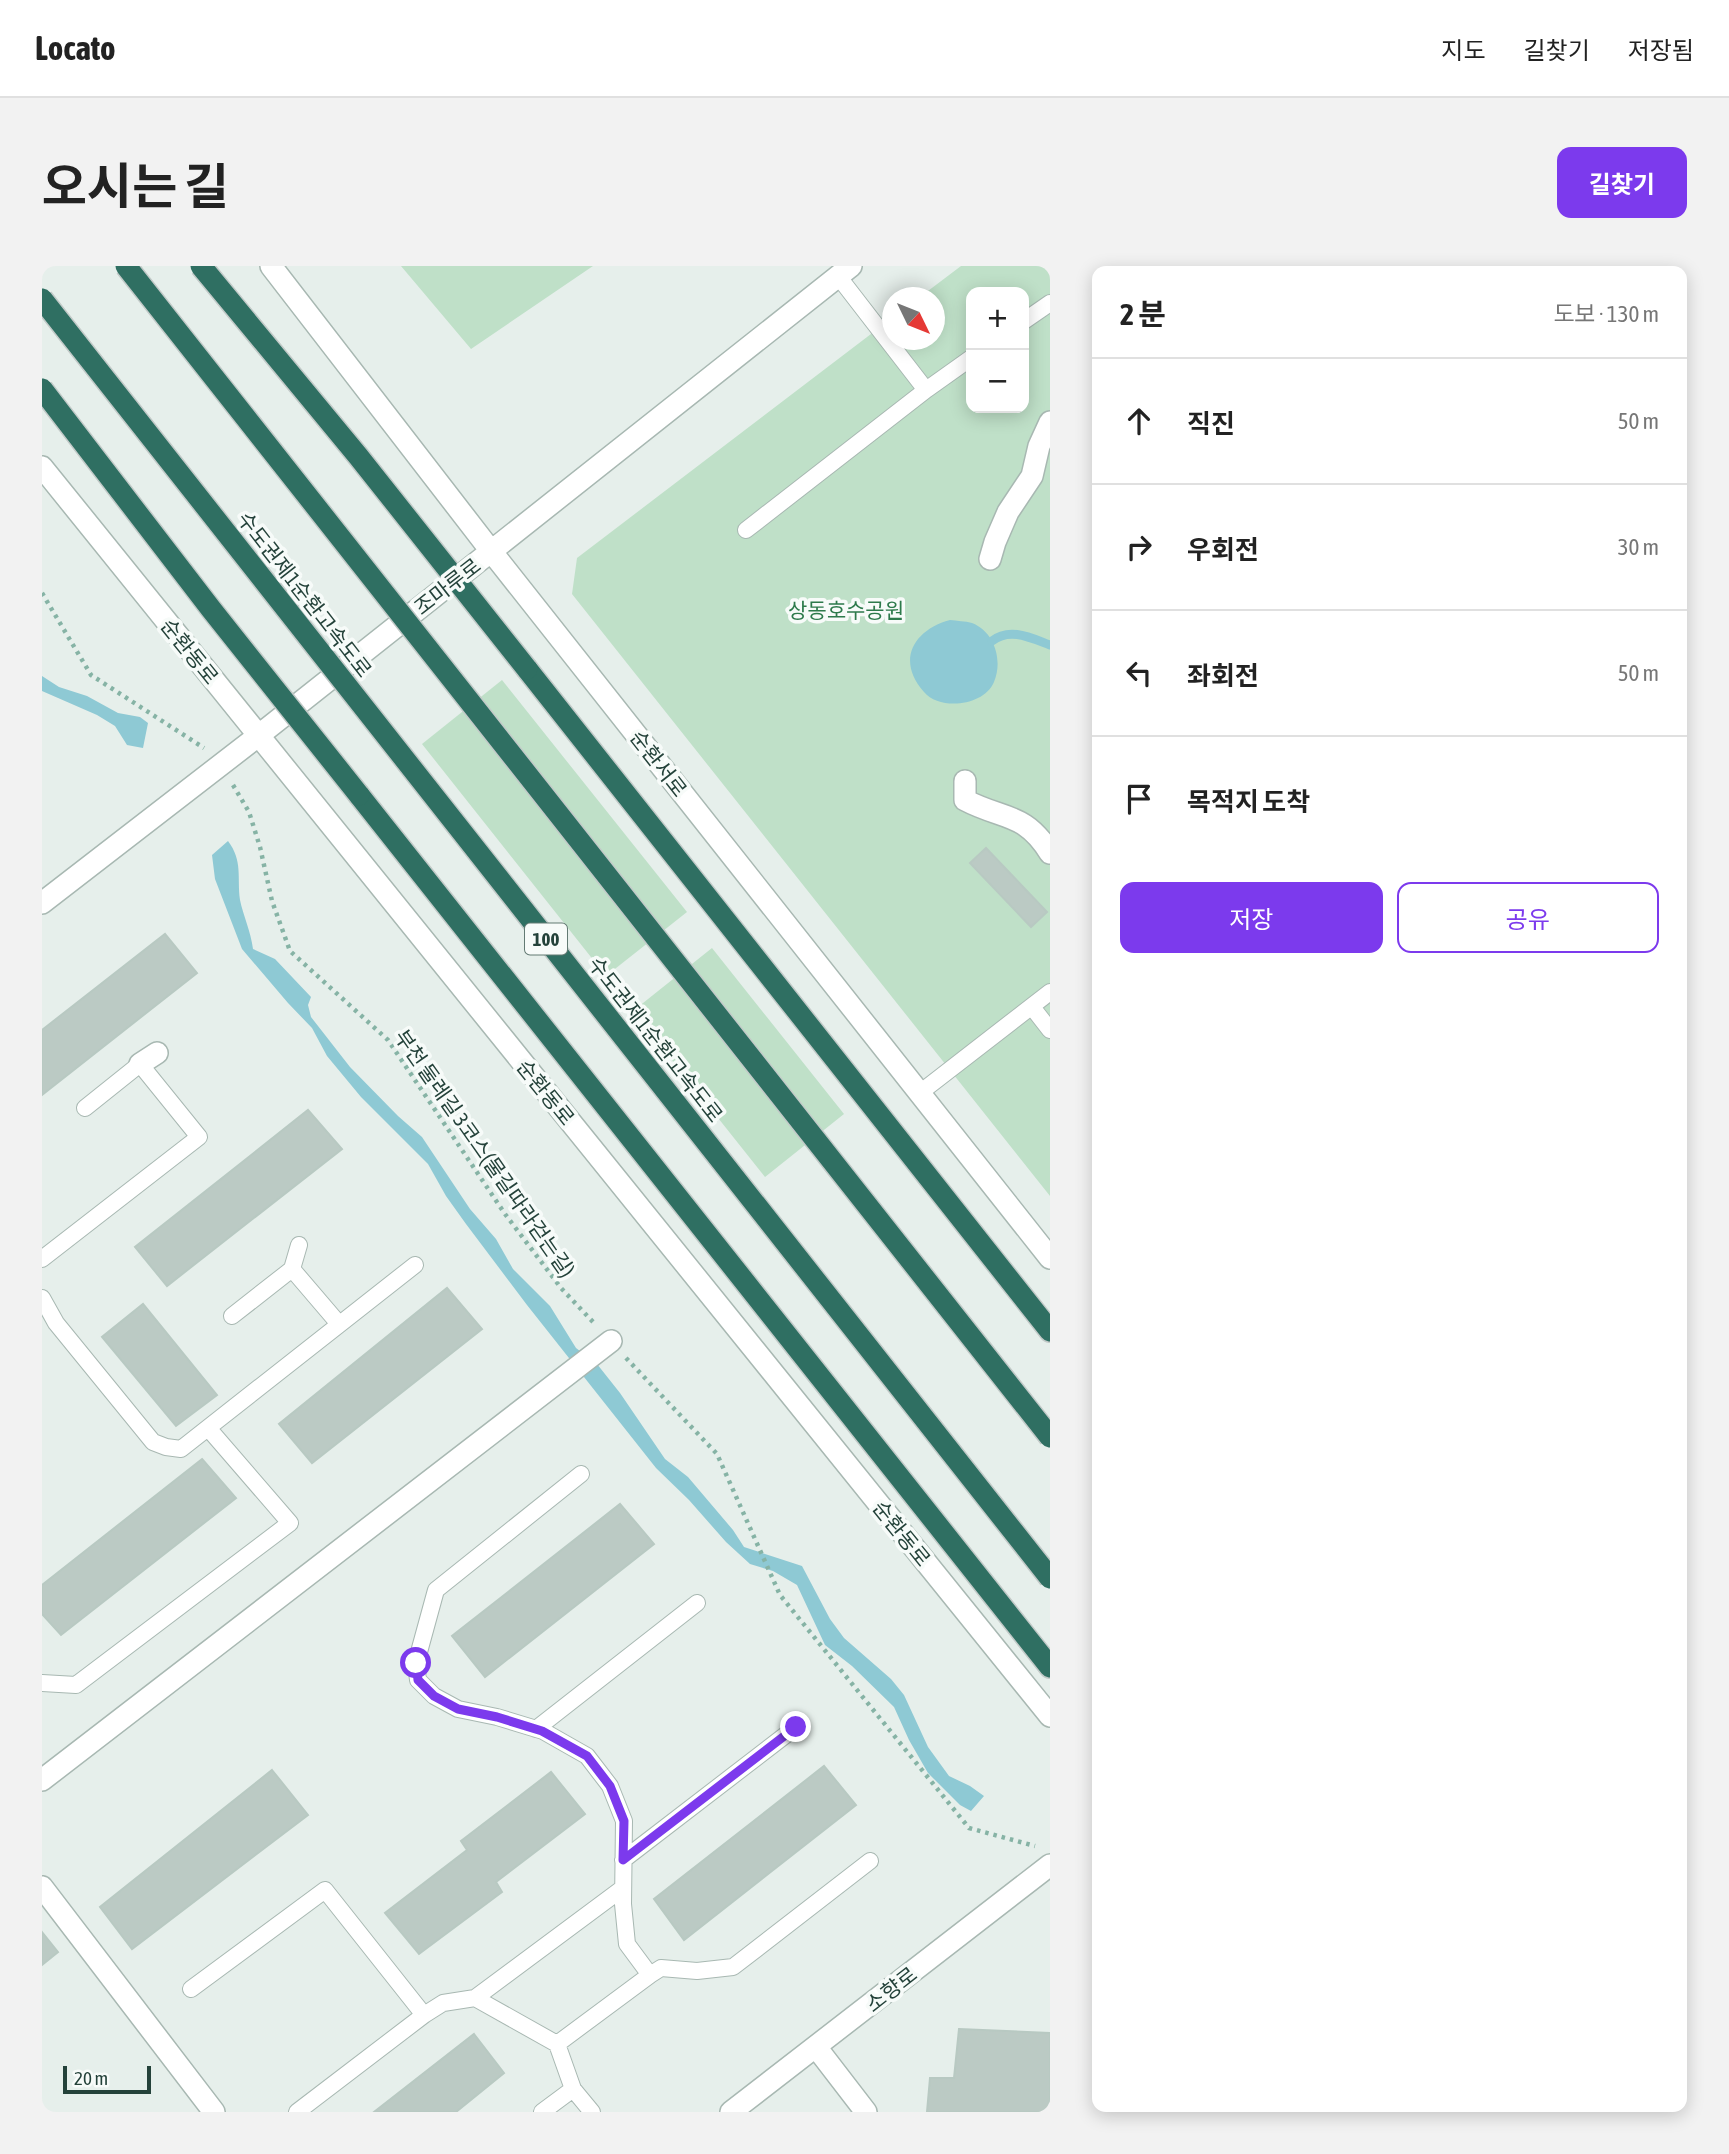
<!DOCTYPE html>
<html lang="ko">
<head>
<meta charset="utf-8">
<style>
	body { margin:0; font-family:"Asap Condensed","Noto Sans KR",sans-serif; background:#f2f2f2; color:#222 }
	.controls { position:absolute; right:21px; top:21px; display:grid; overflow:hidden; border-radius:14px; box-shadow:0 4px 18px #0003 }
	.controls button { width:63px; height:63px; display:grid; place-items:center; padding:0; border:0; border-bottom:2px solid #e0e0e0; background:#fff; color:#222; font:35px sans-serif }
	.compass { position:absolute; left:840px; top:21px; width:63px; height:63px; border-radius:50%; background:#fff; box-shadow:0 4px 18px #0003; rotate:133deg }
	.scale { position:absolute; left:21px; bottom:18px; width:88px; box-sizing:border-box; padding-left:7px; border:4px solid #24423a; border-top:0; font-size:19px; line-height:24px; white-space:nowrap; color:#24423a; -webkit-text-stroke:5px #f7fbf9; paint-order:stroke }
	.stop { position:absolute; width:21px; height:21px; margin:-16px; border:5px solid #7c3aed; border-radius:50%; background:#fff }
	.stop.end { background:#7c3aed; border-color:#fff; box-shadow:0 2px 7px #0008 }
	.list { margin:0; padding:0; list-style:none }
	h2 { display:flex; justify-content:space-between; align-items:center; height:91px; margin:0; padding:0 28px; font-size:30px }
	h2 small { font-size:23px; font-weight:400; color:#767676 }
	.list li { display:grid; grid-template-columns:46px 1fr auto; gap:21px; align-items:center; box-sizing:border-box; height:126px; padding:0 28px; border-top:2px solid #e0e0e0 }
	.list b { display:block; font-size:26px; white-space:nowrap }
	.list em { font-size:23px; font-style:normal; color:#767676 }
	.actions { display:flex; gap:14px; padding:21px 28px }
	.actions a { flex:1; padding:16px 0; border:2px solid #7c3aed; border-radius:14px; text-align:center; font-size:24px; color:#7c3aed }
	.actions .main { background:#7c3aed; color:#fff }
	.icon { flex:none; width:38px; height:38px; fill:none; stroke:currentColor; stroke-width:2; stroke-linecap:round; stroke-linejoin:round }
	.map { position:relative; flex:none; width:1008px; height:1846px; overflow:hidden; border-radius:14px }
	header { display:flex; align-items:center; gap:42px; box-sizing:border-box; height:98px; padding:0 35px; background:#fff; border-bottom:2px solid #e0e0e0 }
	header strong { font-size:33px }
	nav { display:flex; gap:38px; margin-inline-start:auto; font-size:24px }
	.intro { display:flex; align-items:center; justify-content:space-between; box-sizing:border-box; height:168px; padding:0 42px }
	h1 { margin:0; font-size:49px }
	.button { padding:18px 32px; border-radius:14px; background:#7c3aed; color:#fff; font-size:24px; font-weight:700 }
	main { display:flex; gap:42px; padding:0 42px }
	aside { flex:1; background:#fff; border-radius:14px; box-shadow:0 4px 18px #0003 }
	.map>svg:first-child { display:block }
	.green { fill:#bfe0c8; fill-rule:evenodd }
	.water { fill:#8ec9d4 }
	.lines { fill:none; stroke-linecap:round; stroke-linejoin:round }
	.stream { stroke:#8ec9d4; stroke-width:9 }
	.building { fill:#bbcac4; stroke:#b8c9c2; stroke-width:2 }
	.service-casing { stroke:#a8b8b2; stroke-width:18 }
	.pedestrian-casing { stroke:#a8b8b2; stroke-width:24 }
	.minor-casing { stroke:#a8b8b2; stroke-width:24 }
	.tertiary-casing { stroke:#a8b8b2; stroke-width:24 }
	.motorway-casing { stroke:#c2cac8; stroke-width:24 }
	.path { stroke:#86b3a5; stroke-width:4.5; stroke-dasharray:3.5 5; stroke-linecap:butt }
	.service { stroke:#fff; stroke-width:16 }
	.pedestrian { stroke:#fff; stroke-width:21 }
	.minor { stroke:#fff; stroke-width:21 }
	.tertiary { stroke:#fff; stroke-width:21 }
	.motorway { stroke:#2f6f62; stroke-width:21 }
	.motorway-bridge-casing { stroke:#c2cac8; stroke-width:24; stroke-linecap:butt }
	.motorway-bridge { stroke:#2f6f62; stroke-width:21 }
	.route { stroke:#7c3aed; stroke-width:9 }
	.labels { text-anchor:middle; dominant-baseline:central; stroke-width:7; stroke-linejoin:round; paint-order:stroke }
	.shield { fill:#f7fbf9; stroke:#637a73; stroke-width:2 }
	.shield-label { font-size:19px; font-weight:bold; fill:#24423a }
	.street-label { font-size:21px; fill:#24423a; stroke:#f7fbf9 }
	.park-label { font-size:21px; fill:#2d7a4b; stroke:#f7fbf9 }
</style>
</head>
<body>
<header>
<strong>Locato</strong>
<nav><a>지도</a><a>길찾기</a><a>저장됨</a></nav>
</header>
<div class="intro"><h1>오시는 길</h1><a class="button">길찾기</a></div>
<main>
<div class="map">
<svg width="1008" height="1846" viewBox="0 0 1008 1846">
	<rect width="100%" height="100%" fill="#e6efeb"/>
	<!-- green -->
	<path class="green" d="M359 0H551L429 83Z
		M919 0H1008V930L530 328 535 292 850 52V74H892V32L878 31ZM929 26H982V142H929Z
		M460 414 645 646 564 710 380 478Z
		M670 682 802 848 723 911 591 745Z"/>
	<!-- water -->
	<path class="water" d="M908 354C915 355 923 355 930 357 953 366 961 395 952 416 942 440 898 445 882 426 854 395 871 364 908 354Z
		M0 410 17 421 45 430 76 447 98 451 106 457 101 482 85 479 73 460 55 449 0 425Z
		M186 575C201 595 195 611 198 634 201 649 209 666 211 683L233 693 269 731 266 739 269 751 308 801 356 850 380 871 428 943 454 973 471 1003 508 1040 534 1082 555 1098 578 1127 623 1193 646 1211 691 1264 702 1281 760 1300 788 1353 802 1372 849 1413 862 1429 886 1481 907 1510 928 1520 942 1530 929 1545 918 1539 886 1507 867 1474 852 1441 810 1400 783 1379 755 1319 731 1305 708 1298 684 1276 647 1234 614 1202 485 1039 424 958 404 930 386 898 319 831 285 790 270 762 246 737 200 683 173 613 170 589Z"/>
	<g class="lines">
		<!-- stream -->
		<path class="stream" d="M950 375C968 361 989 372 1008 379"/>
	</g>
	<!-- building -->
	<path class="building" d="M944 582 1005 646 989 661 928 597Z
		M123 668 155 707 0 829V764Z
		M266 844 300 883 125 1020 93 981Z
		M405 1022 440 1063 270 1197 237 1158Z
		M101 1038 175 1129 134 1160 60 1071Z
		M160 1193 194 1232 19 1369 0 1348V1319Z
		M578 1238 612 1278 443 1411 410 1370Z
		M782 1500 814 1539 642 1674 612 1633Z
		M230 1504 266 1549 90 1683 58 1641Z
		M509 1506 543 1548 454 1616 460 1626 377 1688 343 1647 425 1584 419 1575Z
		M0 1666 16 1686 0 1699Z
		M917 1763 1008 1767V1846H885L888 1812H912Z
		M432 1768 462 1807 414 1846H332Z"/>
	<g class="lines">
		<!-- service casing -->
		<g class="service-casing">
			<path id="service" d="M796 10 884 124
				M982 55 1008 37
				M704 264 884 124 929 92
				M990 741 1008 764
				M879 826 1008 726
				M257 979 250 1003 297 1058
				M0 993 157 871 98 798 43 842
				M0 1032 14 1057 111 1176 124 1181 139 1183 373 999
				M190 1050 250 1003
				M539 1208 394 1324 374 1397 376 1414 392 1430 416 1443 455 1451 501 1465 545 1490 568 1520 582 1555 581 1638 585 1678 608 1709 515 1778 531 1823 550 1846
				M0 1417 34 1419 248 1257 166 1162
				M494 1463 655 1337
				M581 1594 754 1461
				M608 1709 619 1702 655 1705 691 1701 828 1595
				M149 1723 283 1624 382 1749 401 1737 433 1732 515 1778
				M433 1732 581 1622
				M255 1846 382 1749
				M500 1846 531 1823"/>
		</g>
		<!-- pedestrian casing -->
		<g class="pedestrian-casing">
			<path id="pedestrian" d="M948 293 953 276 966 246 990 210 997 180 1008 156
				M923 515V534C961 554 983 546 1008 587
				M0 1514 569 1075
				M0 1621 172 1846"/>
		</g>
		<!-- minor casing -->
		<g class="minor-casing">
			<path id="minor" d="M98 798 115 787
				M774 1781 824 1846"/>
		</g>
		<!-- tertiary casing -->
		<g class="tertiary-casing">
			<path id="tertiary" d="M229 0 449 285 1008 992
				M0 201 1008 1450
				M0 637 216 470 809 0
				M689 1846 1008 1599"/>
		</g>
		<!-- motorway casing -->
		<g class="motorway-casing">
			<path id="motorway" d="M485 403 1008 1065
				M317 529 1008 1401"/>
		</g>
		<!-- path -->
		<path class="path" d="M0 327 49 409 162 482
			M191 519 207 546 218 581 230 635 248 685 346 774 463 948 519 1022 552 1057
			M584 1092 675 1188 738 1329 927 1562 993 1580"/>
		<!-- service -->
		<use href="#service" class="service"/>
		<!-- pedestrian -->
		<use href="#pedestrian" class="pedestrian"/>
		<!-- minor -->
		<use href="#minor" class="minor"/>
		<!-- tertiary -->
		<use href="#tertiary" class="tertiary"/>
		<!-- motorway -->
		<use href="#motorway" class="motorway"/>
		<!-- motorway-bridge casing -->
		<g class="motorway-bridge-casing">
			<path id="motorway-bridge" d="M84 0 1008 1171
				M159 0 316 190 485 403
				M0 33 1008 1312
				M0 123 169 343 317 529"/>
		</g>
		<!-- motorway-bridge -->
		<use href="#motorway-bridge" class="motorway-bridge"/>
	</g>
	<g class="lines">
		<!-- route -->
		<path class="route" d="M374 1397 376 1414 392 1430 416 1443 455 1451 500 1465 545 1490 568 1520 582 1555 581 1594 754 1461"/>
	</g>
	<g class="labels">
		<!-- shield labels -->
		<rect class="shield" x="483" y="657.5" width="42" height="31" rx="5"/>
		<g class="shield-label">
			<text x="504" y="673">100</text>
		</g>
		<!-- street labels -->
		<g class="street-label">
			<text transform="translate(405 320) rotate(-38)">조마루로</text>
			<text transform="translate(263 328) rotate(52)">수도권제1순환고속도로</text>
			<text transform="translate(148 385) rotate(51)">순환동로</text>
			<text transform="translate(617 497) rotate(52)">순환서로</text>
			<text transform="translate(614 773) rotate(52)">수도권제1순환고속도로</text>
			<text transform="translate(504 826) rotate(51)">순환동로</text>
			<text transform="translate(443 887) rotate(55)">부천 둘레길 3코스(물길따라걷는길)</text>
			<text transform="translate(860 1267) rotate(51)">순환동로</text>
			<text transform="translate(849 1723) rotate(-38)">소향로</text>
		</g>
		<!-- park labels -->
		<g class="park-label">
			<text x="804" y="344">상동호수공원</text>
		</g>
	</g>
</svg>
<div class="controls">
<button>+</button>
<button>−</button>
</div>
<svg class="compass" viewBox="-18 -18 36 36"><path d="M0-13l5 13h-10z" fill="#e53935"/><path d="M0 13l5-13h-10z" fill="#767676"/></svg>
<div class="scale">20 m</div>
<div class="stop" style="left:374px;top:1397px"></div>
<div class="stop end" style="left:754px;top:1461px"></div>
</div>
<aside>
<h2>2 분<small>도보 · 130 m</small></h2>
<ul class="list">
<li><svg class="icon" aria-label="ahead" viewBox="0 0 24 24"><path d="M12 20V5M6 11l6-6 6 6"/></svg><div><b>직진</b></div><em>50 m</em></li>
<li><svg class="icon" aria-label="right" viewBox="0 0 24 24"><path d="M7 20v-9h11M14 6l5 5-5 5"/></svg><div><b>우회전</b></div><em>30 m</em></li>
<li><svg class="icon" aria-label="left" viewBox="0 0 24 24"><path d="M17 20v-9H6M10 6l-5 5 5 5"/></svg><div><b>좌회전</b></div><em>50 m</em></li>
<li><svg class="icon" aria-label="arrive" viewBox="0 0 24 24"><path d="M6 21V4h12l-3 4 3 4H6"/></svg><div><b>목적지 도착</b></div></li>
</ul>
<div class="actions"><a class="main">저장</a><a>공유</a></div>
</aside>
</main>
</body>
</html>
